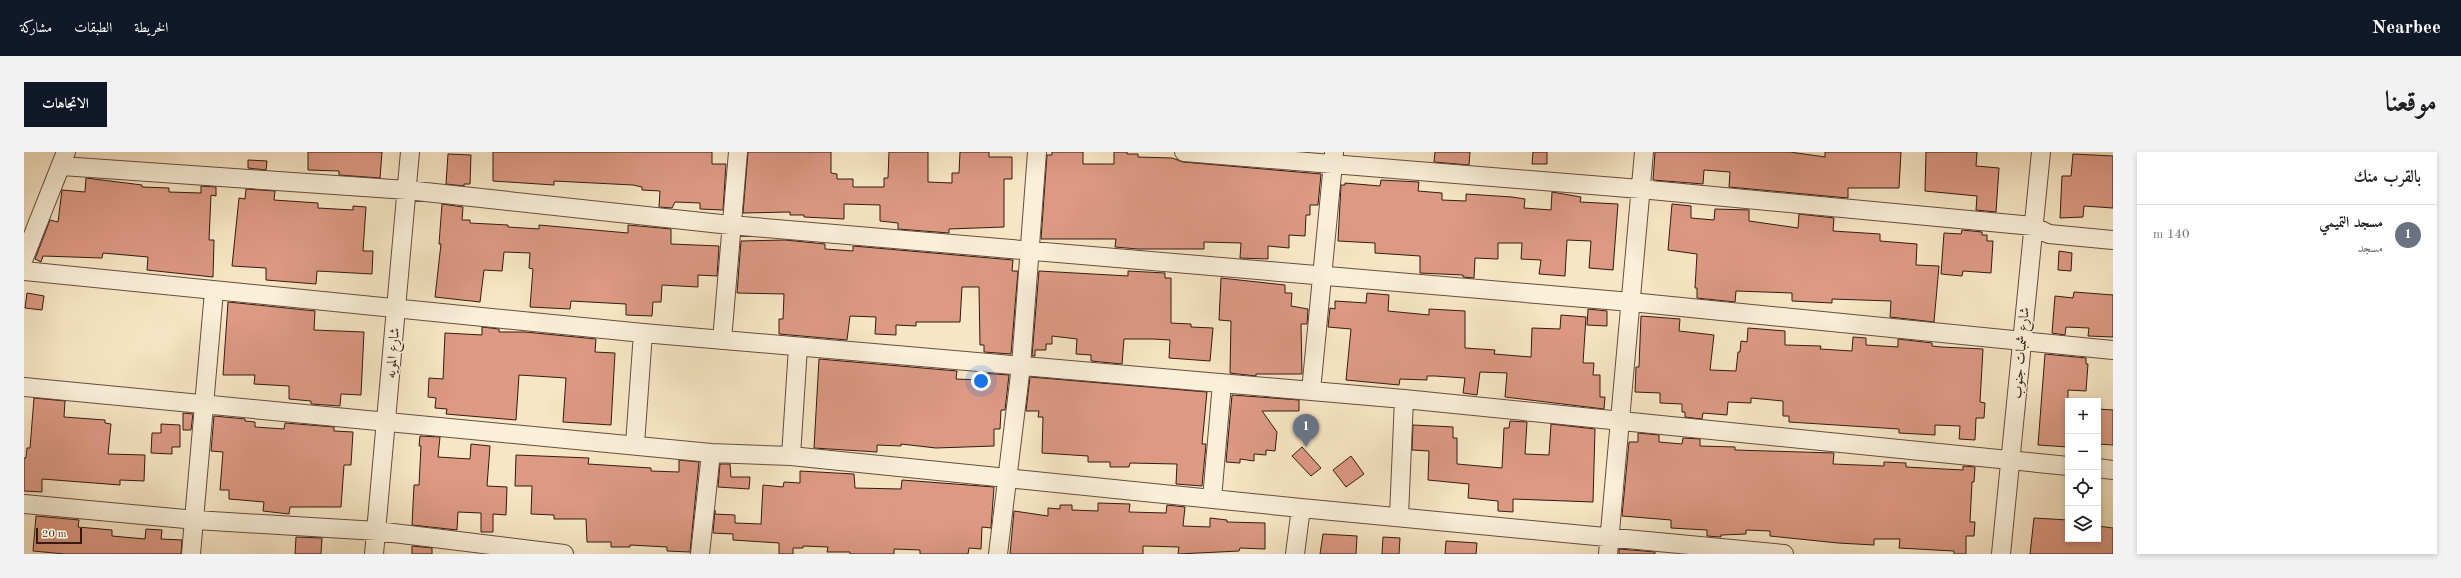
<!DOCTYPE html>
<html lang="ar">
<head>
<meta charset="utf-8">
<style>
	body { margin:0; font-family:"Old Standard TT",Amiri,serif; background:#f2f2f2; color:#202124; direction:rtl }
	.controls { position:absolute; right:12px; bottom:12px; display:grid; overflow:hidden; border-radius:0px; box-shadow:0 2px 6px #0003 }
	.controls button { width:36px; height:36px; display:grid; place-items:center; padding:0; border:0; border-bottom:1px solid #e0e0e0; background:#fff; color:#202124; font:20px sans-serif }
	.scale { position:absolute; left:12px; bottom:10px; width:46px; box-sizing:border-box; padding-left:4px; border:2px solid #341a10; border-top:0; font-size:11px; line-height:14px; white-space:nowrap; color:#341a10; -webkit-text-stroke:3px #faefd9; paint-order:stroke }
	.you { position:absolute; left:957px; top:229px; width:14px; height:14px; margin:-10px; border:3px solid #fff; border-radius:50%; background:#1a73e8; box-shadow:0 0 0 6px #1a73e833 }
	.badge { display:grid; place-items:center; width:26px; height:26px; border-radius:50%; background:#111827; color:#fff; font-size:13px; font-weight:700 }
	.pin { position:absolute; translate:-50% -33px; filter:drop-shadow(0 1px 2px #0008) }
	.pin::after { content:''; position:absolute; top:21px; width:14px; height:12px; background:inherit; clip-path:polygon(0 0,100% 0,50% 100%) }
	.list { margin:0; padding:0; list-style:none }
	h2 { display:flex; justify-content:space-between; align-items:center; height:52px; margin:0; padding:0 16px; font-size:17px }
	h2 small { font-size:13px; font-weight:400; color:#757577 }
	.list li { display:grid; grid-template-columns:26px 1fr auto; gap:12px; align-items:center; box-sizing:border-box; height:60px; padding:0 16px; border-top:1px solid #e0e0e0 }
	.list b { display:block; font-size:15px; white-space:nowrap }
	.list p { margin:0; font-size:13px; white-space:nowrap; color:#757577 }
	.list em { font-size:13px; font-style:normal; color:#757577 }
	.icon { flex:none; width:22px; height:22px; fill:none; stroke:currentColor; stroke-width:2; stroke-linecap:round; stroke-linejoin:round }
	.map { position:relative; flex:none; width:2089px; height:402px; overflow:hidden; direction:ltr; border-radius:0px }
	header { display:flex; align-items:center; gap:24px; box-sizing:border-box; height:56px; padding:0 20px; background:#111827; color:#fff }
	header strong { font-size:19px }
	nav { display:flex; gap:22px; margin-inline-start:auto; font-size:14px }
	.intro { display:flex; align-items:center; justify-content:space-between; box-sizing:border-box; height:96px; padding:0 24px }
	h1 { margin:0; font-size:28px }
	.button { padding:10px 18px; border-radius:0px; background:#111827; color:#fff; font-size:14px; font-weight:700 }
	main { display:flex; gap:24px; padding:0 24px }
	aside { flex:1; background:#fff; border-radius:0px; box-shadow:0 2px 6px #0003 }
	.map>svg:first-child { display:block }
	.building { fill:#dc9983; stroke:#341a10 }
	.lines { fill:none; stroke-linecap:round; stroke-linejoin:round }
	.minor-casing { stroke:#654d3d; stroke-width:20 }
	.minor { stroke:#faefd9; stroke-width:18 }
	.labels { text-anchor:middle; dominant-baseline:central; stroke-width:3; stroke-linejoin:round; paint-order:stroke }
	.street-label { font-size:14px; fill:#341a10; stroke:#faefd9 }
</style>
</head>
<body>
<header>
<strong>Nearbee</strong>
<nav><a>الخريطة</a><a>الطبقات</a><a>مشاركة</a></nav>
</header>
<div class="intro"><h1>موقعنا</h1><a class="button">الاتجاهات</a></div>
<main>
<aside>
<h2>بالقرب منك<small></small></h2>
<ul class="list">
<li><span class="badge" style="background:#6b7280">1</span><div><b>مسجد التميمي</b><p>مسجد</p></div><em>140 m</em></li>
</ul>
</aside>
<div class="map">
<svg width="2089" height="402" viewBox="0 0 2089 402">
	<rect width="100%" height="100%" fill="#f7e6c5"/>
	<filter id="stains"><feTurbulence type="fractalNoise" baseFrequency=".005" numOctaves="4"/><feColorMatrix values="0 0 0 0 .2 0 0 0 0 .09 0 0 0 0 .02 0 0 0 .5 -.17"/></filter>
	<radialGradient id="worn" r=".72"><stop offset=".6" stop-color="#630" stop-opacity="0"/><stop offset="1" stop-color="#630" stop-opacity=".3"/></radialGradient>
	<!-- building -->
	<path class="building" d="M284 0H358L356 26 315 23V19L284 18Z
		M469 0H688V12H702L699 58 676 57V51L651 50 648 56 635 55 636 39 618 38V35L609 33 530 29V33L469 29Z
		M724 0H807V21L813 22V27H829V35H860V26H864L865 0H904V30L928 31V21H935L936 0H965V5H988V27H980V75L925 77V81L874 77V71L856 69V53L820 52V67L780 65V63H766V60L719 61Z
		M1028 0H1059V12H1090V0H1103V2H1114V5L1148 6 1159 10 1297 22 1294 53H1286V63H1282L1281 84 1265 83V96L1244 94V107L1216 106 1217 91 1180 90V97H1114L1091 95 1092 87H1017L1023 3H1028Z
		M1411 0H1446L1445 13 1410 10Z
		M1509 0H1523V12H1508Z
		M1631 0H1766L1801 5V0H1877L1875 36H1824V46L1705 35 1706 20 1680 18 1679 32 1629 28Z
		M1902 0H1953L1952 14 1975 16 1972 60 1952 58 1953 44 1901 39Z
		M424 2 447 3 446 32H440V34L422 32Z
		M2049 2 2089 4V56L2060 54 2059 65 2036 66 2038 24H2047Z
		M224 8 243 9 242 18 224 16Z
		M62 26 118 33V35L145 36V40L177 41V34L192 35V44L187 43 185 88H190L189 125 123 118 124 105 79 101 78 106 19 104 17 110 11 107 26 68 34 70 38 38 61 40Z
		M1357 28 1395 30 1394 39 1418 41V48L1442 49V42L1488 45 1501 47 1500 56 1527 58 1528 40 1557 45 1556 50 1594 52 1589 118 1565 116 1567 89 1543 88 1541 124 1515 122 1517 108 1497 107 1498 91H1474V107L1451 106 1450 126 1439 125V123L1396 121V104L1351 101V91L1314 89 1317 33H1321V31L1356 34Z
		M222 37 251 39 250 48 294 51V56L329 58V54L342 55 339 99H349L348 122 293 119 292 132 242 128V116L208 114 215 46 221 47Z
		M418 52 439 55 438 68H446V71L484 73V75L515 77V73L604 81V73L647 77V92L695 94 693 124 674 123V135L638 133 637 150H629L628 164 602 163V152L547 149 546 157 506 155 509 117 505 116 506 101 480 100 478 119 460 118 456 150 411 145 417 92H415Z
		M1648 52 1667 54V66L1690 68 1691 57 1725 58V69L1774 76 1775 62 1810 66 1809 79 1856 82V89L1893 92 1892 113 1915 114 1910 170 1866 165 1867 149 1808 147V151L1768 149V141L1712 139 1711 150 1673 146V136H1671L1673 102 1644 98Z
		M1938 78 1958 80V83H1963V89H1969L1967 121 1939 119 1938 124 1917 122 1920 81 1937 82Z
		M761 88 801 92V97L829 99V94L989 108 988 119H994L987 202 960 200V193H956L955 135H938L936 170H892V174L872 173V183L851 182 852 165 826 164 823 188 755 182V167H759L760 142 713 141 717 89Z
		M2035 99 2048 101 2047 119 2034 118Z
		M1015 119 1104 124V119L1141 121V126H1147V171L1167 172V175L1189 176 1186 209 1145 206 1146 188 1129 187H1100L1098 212 1067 209V203L1052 202 1053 187 1028 184V192H1022V198H1011V204H1008Z
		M1197 126 1261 133V141H1268L1267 154 1284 157 1283 172H1277L1278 222H1232V224L1206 221 1207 169 1195 168Z
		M2050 140 2089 143V185L2064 184 2065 176 2042 175 2041 183 2028 181 2031 144 2049 146Z
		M3 141 20 144 18 158 1 156Z
		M1343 141 1365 143 1364 159 1405 163V157L1441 159V196L1471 198 1470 202 1507 205 1508 176 1536 177 1537 163 1562 165 1559 211H1570L1569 223H1576V245H1581L1580 257 1481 245 1483 221 1456 220 1453 243 1439 241 1441 226 1411 224H1403V228L1376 227 1375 233 1322 228 1327 177 1304 175 1306 156 1311 157V149L1342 151Z
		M204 150 291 159 290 178 340 180 337 243 317 242 316 254 287 252V249L265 247V234L230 232 231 223H199Z
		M1564 157 1583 159V174L1563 173Z
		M1617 164 1656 167 1655 179 1690 183 1686 218 1712 219 1714 200H1716L1717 189 1723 190 1724 176 1761 179V193L1797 194 1796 197 1828 199 1829 185 1842 186V193L1874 195V187L1908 191V194L1917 195 1959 197 1956 250 1961 251 1960 266H1952L1951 288 1935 287 1936 274 1911 273V283L1875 281V277L1765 270V264H1759V249L1727 246V251L1704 250 1703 263 1679 261 1678 267 1661 265V260H1658V252L1636 251V241L1611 240 1612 215H1615Z
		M458 175 475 177V180H501L572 187 571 200 591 201 587 273 539 270 542 226 495 223 492 268 422 262 423 257 411 256 412 246 404 245 405 226 419 227 421 181 458 183Z
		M2021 202 2062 206V212H2064L2062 239 2044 238V295L2014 293Z
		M795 207 933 219 932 227 956 228V221L985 223 981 258H977L976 277H970V294L912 296 877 292V294L853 293V300L790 296Z
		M1006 225 1183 240 1178 292H1182L1178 334 1152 332 1153 312 1106 311 1105 315H1086V310H1064V304L1018 301 1019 265H1014L1015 259H1002Z
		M1208 243 1275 248V259H1238L1253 280 1251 299 1242 298V303L1230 302V309L1216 307V311L1202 310Z
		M10 246 41 249 40 265 81 268V271L87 272 84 302 121 303 120 329 96 328V333L18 327V340L0 339V306H2L3 296H6Z
		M2074 257 2089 258V293L2074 292Z
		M159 261 169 262 167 278H159Z
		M190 264 221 267V269L231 270V275L260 277 261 271 310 275V279L329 280 327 313H320L317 355H266L265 362 239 359 240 350 205 347V338H196L199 300 187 299Z
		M1486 269 1503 270 1501 302 1525 303 1527 272 1571 277 1569 350 1489 347V360L1474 359V349L1444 346 1445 332 1404 328 1405 299 1388 298 1389 273 1429 275V286H1433V312L1478 316 1480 276H1485Z
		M137 272 156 273V295H148V302L127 301 128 281H137Z
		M1614 281 1635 283V290L1658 292 1659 286 1676 287V294L1711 295V298L1810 301 1809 312 1860 314V310L1882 311V315L1939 318V314L1951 315 1950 330H1948L1946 370H1951L1950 384H1942V402H1930V399L1875 396 1876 387H1850V393L1814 391 1746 384V379L1722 378V382L1697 383V385L1683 384V378L1647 376V368L1598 364 1605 290H1614Z
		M396 284 416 285 414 305 446 307 447 292 466 294 463 334 483 335 482 363 469 362V380H457V361L434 360 433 378 388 373 390 333H395L397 294H395Z
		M1278 295 1297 316 1287 324 1268 304Z
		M492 303 565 306 564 312 627 316V319L655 320V308L675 310 666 400 643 399V395L606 393V395H587V390H563L562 367H530V363L507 362 508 334H491Z
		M1327 304 1340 322 1322 335 1309 318Z
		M696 312H706L707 325H726L725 337 694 335Z
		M776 319 830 322 831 336 877 337 878 328 970 335 967 376 958 375 957 397 945 396 944 402H896V398L870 397V402H826V400H803L804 395 779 394V396H769V402H755V391L709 388V382L689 381 691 358V362L711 363V371L737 372 739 333 759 335 760 330 776 331Z
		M1074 351 1106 352 1105 360 1142 361 1143 353 1161 355 1159 374 1186 375V366L1203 368V370L1241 371V397L1216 396 1215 399 1154 402 1155 395 1119 394V402H986L990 359 1024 364V356L1036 357V353H1048V358L1074 359Z
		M12 364 55 368 54 375 88 378V384L121 387 122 377 138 378 137 387 158 388 157 402H41L9 399Z
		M2010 366 2044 368V387H2074V374L2089 376V402H2006Z
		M1299 382 1333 384 1332 402H1296Z
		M272 385 298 386 297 402H271Z
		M1359 385 1376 386 1375 402H1358Z
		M1422 389 1453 391 1452 402H1421Z
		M388 394 408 396V402H388Z
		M1595 397 1631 400V402H1595Z"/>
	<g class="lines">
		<!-- minor casing -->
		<g class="minor-casing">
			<path id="minor" d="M1160 0 1616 37 2009 74 2025 82 2089 88
				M38 14 383 38 706 73 1607 150 2089 198
				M0 106 42 0
				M0 119 619 181 1380 247 2044 314
				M698 188 714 0
				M0 235 687 301 767 304 1277 356 1760 402
				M1287 239 1310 1
				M611 292 619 181
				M767 304 774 195
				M2074 316 2089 318
				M1188 347 1198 231
				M0 352 172 368 353 379 540 402
				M1375 364 1380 247
				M167 402 190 139
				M350 402 386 0
				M676 402 687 301
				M974 402 997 214 1013 0
				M1271 402 1277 356
				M1584 402 1620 0
				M1977 402 2017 0"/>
		</g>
		<!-- minor -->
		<use href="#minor" class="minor"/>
	</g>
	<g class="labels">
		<!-- street labels -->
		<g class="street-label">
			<text transform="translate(369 201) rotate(-85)">شارع المويه</text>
			<text transform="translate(1997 201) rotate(-85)">شارع شمبات جنوب</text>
		</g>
	</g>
	<rect width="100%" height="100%" filter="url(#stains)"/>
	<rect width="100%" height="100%" fill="url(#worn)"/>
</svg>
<div class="controls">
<button>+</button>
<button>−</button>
<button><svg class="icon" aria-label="locate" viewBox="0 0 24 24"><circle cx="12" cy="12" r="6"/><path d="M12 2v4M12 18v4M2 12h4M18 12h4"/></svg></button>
<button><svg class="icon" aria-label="layers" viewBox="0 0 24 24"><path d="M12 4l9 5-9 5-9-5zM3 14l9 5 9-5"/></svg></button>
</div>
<div class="scale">20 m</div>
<div class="you"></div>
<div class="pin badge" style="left:1282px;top:295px;background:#6b7280">1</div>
</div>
</main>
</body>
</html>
